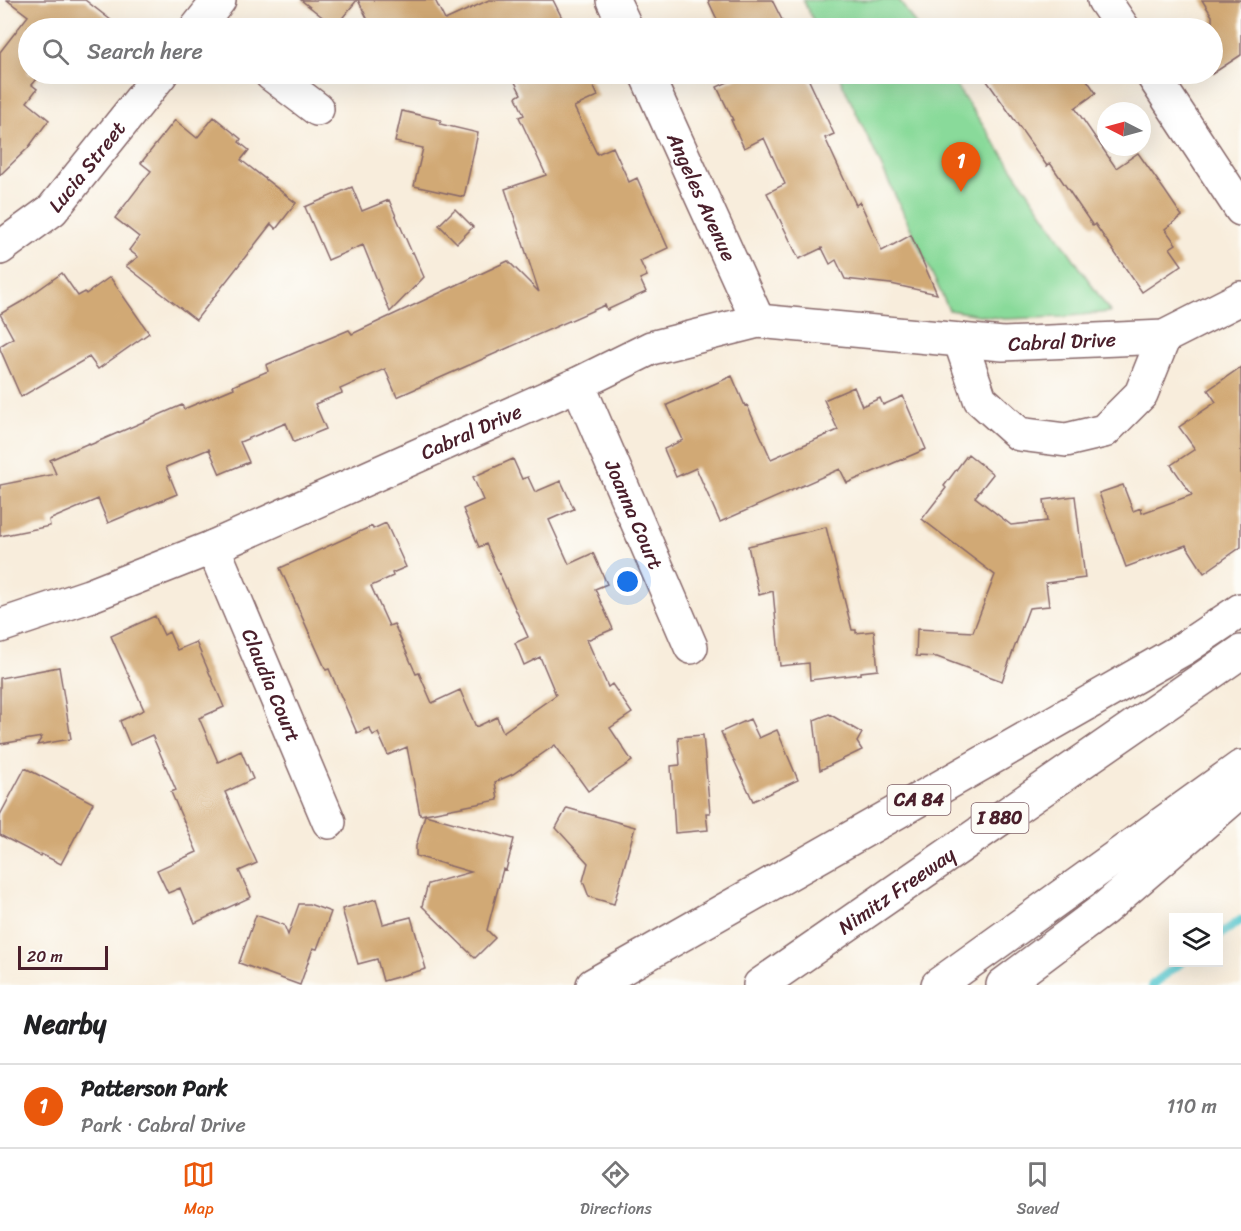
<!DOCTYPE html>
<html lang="en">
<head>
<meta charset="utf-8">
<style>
	body { margin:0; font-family:Sriracha,sans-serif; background:#f2f2f2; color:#202124 }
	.controls { position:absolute; right:18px; bottom:18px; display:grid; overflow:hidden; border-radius:0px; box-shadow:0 6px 24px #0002 }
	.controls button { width:54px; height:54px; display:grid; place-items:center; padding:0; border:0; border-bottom:2px solid #e0e0e0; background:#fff; color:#202124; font:30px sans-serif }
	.compass { position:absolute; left:1097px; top:102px; width:54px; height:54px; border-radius:50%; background:#fff; box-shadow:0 6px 24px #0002; rotate:276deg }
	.scale { position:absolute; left:18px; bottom:15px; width:90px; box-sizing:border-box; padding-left:6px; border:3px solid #4a1f2b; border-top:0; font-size:16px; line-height:21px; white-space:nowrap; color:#4a1f2b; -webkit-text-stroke:4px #fdfcf7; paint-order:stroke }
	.you { position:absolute; left:628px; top:582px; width:21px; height:21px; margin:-15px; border:4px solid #fff; border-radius:50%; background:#1a73e8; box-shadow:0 0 0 9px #1a73e833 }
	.badge { display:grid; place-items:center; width:39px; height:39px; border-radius:50%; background:#ea580c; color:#fff; font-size:20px; font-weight:700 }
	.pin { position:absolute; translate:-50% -50px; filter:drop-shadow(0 2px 3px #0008) }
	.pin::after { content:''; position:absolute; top:32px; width:21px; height:18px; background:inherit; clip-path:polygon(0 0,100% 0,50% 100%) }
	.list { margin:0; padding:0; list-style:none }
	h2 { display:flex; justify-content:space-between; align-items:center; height:78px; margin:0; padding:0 24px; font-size:26px }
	h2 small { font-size:20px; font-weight:400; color:#757577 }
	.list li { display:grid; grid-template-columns:39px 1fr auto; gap:18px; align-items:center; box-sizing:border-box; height:84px; padding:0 24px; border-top:2px solid #e0e0e0 }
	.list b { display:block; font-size:22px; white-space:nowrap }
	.list p { margin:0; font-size:20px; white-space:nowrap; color:#757577 }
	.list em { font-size:20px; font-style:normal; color:#757577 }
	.icon { flex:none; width:33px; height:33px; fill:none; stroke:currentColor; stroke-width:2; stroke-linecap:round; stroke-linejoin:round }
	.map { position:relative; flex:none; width:1241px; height:985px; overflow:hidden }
	.search { position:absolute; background:#fff; box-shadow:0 6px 24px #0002; left:18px; right:18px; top:18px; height:66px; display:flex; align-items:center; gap:15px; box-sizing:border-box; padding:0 21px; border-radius:33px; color:#757577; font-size:22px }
	.sheet { height:162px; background:#fff }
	nav { display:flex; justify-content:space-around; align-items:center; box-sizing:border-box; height:84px; border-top:2px solid #e0e0e0; background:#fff; font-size:16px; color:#757577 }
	nav a { display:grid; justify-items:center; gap:3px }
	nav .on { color:#ea580c }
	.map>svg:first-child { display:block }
	.green { fill:#89da9a; stroke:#6a7c62; stroke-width:1.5 }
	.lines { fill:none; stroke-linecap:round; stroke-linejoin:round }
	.stream { stroke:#5dcad1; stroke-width:9 }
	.building { fill:#d1a975 }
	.minor-casing { stroke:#876769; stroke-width:36 }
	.highway-casing { stroke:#876769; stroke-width:36 }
	.minor { stroke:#fff; stroke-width:33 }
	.highway { stroke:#fff; stroke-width:33 }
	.labels { text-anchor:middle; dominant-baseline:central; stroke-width:4.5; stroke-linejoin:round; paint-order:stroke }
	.shield { fill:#fdfcf7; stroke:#806168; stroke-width:1.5 }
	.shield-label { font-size:18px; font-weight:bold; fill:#4a1f2b }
	.street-label { font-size:20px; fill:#4a1f2b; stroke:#fdfcf7 }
</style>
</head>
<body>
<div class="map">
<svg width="1241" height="985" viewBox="0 0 1241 985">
	<rect width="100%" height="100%" fill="#fdfcf7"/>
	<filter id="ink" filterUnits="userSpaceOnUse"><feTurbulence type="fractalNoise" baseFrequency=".0167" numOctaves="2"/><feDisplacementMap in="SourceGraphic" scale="12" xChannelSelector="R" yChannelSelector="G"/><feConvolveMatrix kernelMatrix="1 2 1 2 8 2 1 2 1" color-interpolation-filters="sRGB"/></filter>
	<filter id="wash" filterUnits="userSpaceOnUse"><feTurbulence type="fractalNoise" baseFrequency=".008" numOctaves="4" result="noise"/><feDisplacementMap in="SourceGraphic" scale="24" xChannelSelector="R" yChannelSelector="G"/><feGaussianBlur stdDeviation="1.35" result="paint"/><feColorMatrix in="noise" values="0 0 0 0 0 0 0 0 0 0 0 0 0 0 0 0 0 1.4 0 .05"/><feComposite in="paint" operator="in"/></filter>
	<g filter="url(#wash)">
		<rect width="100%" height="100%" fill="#f8eddc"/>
		<!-- green -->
		<path class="green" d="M803 0H899L918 28H817Z
			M838 74H948L1110 312 1061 317 1004 319 949 310Z"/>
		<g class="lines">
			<!-- stream -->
			<path class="stream" d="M1218 936 1241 920
				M1152 985 1182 962"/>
		</g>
		<g id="blocks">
			<!-- building -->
			<path class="building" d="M7 0H85L121 28H28V74H41L32 85 37 89 27 102 49 120 28 148 0 175V52L28 16Z
				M301 0H357L335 27Z
				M358 0H435L445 20 489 0H553L567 28H372Z
				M708 0H772L786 28H721Z
				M1202 0H1241V55L1212 74V16Z
				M511 74H588L598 96 574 107 597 154 613 147 629 182 637 178 668 248 640 261 647 276 640 279 646 292 607 310 605 305 397 397 385 369 340 389 342 393 315 404 326 429 294 442 286 423 240 442 249 462 220 474 209 449 166 467 177 494 108 523 98 499 49 520 50 526 0 536V485L56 474 50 460 89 443 90 445 182 405 184 409 234 388 233 386 268 371 266 365 349 330 352 334 508 261 539 292 505 189 546 175 519 117 524 115 516 97 521 94Z
				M745 74H806L834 134 825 138 856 205 860 202 882 251 911 235 937 294 891 284 845 279 836 260 830 264 822 248 799 259 767 193 785 184 764 138 744 148 731 120H733L717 87Z
				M982 74H1083L1096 93 1075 108 1116 168 1138 153 1165 191 1182 216 1165 229 1176 244 1170 248 1182 265 1142 292 1095 224 1093 226 1050 163 1047 166Z
				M402 111 441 120 440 124 478 133 464 197 414 186 423 148 395 142Z
				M214 117 241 139 239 142 249 150 241 160 296 203 276 229 271 224 196 320 126 266 138 257 129 250 139 237 115 218 151 171 141 163 175 120 197 138Z
				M352 187 362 211 389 200 412 253 413 252 424 277 390 312 363 245 328 260 305 207Z
				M455 209 473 227 457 243 439 225Z
				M62 273 78 296 85 292 86 294 110 277 149 333 98 369 89 357 21 397 0 349V346L13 338 0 314 21 302Z
				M1241 367V547L1204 573 1186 545 1126 567 1099 493 1123 485 1133 511 1141 508 1142 513 1192 495 1171 465 1195 449 1179 427 1216 402 1208 390Z
				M732 376 745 406 747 405 771 459 838 430 824 400 854 387 862 406 880 398 883 405 903 396 926 449 847 483 840 469 720 522 696 468 676 477 664 449 683 440 667 405Z
				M968 454 993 474 975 497 1011 525 1047 521 1044 500 1075 496 1085 578 1046 583 1049 606 1029 608 1002 681 937 657 916 656 917 629 973 632 995 575 922 519 946 488 944 486Z
				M513 459 522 479 528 477 535 492 561 481 574 509 549 520 569 564 593 553 607 584 595 589 613 629 587 640 608 687 612 684 632 713 610 728 632 761 588 791 555 745 513 774 495 782 498 800 420 815 407 747 388 755 378 733 373 735 369 728 357 733 329 669 326 670 280 568 372 526 373 529 386 523 406 567 392 573 393 576 371 586 389 626 394 624 416 674 419 673 432 703 460 690 476 727 497 717 503 732 556 695 540 657 524 665 515 643 528 637 486 544 479 547 463 509 483 500 473 477Z
				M826 527 852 630H856V633L874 631 878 670 861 672V674L810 680 809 663 780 666 773 591 759 595 748 546Z
				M155 616 164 635 169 632 177 650 196 642 224 707 199 718 218 762 241 751 253 779 225 792 257 863 239 871 251 897 195 923 180 888 168 893 157 870 197 852 171 792 176 790 152 735 130 745 120 721 144 710 111 636Z
				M59 667 71 739 37 745 42 737 0 744V678Z
				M829 714 862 733 857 742 862 750 820 770 814 720Z
				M750 719 759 738 777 730 798 780 753 801 721 732Z
				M703 735 710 813H706L708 830 675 833 671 766 680 765 678 737Z
				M25 768 93 803 61 864 41 854 40 856 0 835V815Z
				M567 808 635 827 614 904 589 897 583 881 588 863 556 828Z
				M425 815 514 839 506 870 503 869 487 930 495 938 475 958 422 906 428 884 471 872 416 856V846Z
				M376 899 383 924 411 917 426 969 383 981 377 959 358 964 342 909Z
				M299 904H309L331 912 317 949 313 948 300 985 239 963 256 915 284 925 288 935Z"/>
		</g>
	</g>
	<g filter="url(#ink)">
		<use href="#blocks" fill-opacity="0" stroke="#876769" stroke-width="1.5"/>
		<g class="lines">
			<!-- minor casing -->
			<g class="minor-casing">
				<g id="minor">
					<path d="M613 0 626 28"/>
					<path d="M1104 0 1123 28"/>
					<path d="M197 28 219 0"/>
					<path d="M271 74 317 109"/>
					<path id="s1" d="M646 74 758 321"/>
					<path d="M1152 74 1241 209"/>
					<path id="s2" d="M0 248 52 210 161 74"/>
					<path d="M960 340 980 399 1019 434 1066 440 1104 431 1141 394 1164 337"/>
					<path id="s3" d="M578 384 691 647"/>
					<path id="s4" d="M213 547 329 822"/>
					<path id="s5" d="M0 626 89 596 213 547 578 384 651 348 758 321 1003 344 1164 337 1241 298"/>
				</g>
			</g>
			<!-- highway casing -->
			<g class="highway-casing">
				<g id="highway">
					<path d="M593 985 1183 649 1241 610"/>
					<path id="s6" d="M760 985 1241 652"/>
					<path d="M938 985 1241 767"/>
					<path d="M1003 985 1104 909 1241 791"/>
				</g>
			</g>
			<!-- minor -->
			<use href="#minor" class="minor"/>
			<!-- highway -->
			<use href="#highway" class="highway"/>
		</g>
	</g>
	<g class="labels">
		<!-- shield labels -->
		<g class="shield">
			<rect x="887.5" y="785" width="63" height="30" rx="4.5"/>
			<rect x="971.5" y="803" width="57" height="30" rx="4.5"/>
		</g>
		<g class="shield-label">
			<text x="919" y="800">CA 84</text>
			<text x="1000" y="818">I 880</text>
		</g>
		<!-- street labels -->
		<g class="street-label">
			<text stroke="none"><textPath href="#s2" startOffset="120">Lucia Street</textPath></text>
			<text stroke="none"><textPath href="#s1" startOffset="135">Angeles Avenue</textPath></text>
			<text stroke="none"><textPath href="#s5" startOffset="1124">Cabral Drive</textPath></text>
			<text stroke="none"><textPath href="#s5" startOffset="510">Cabral Drive</textPath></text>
			<text stroke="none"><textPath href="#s3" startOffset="142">Joanna Court</textPath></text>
			<text stroke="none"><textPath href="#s4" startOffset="150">Claudia Court</textPath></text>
			<text stroke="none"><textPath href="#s6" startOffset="166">Nimitz Freeway</textPath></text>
		</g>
	</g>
</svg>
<div class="controls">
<button><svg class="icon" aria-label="layers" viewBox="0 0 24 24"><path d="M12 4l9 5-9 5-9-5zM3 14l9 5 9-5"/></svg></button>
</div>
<svg class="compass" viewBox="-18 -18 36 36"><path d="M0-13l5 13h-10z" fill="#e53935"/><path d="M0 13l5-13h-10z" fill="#757577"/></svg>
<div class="scale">20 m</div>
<div class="you"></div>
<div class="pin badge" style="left:961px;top:192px">1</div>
<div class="search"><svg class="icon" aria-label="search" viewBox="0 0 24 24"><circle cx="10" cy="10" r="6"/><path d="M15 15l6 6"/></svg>Search here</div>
</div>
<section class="sheet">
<h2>Nearby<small></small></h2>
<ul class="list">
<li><span class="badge">1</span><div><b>Patterson Park</b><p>Park · Cabral Drive</p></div><em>110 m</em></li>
</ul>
</section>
<nav>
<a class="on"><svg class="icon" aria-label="map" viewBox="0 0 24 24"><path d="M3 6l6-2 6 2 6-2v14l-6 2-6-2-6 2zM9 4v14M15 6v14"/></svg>Map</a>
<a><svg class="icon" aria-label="directions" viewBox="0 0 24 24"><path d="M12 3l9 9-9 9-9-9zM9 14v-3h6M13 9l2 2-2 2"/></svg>Directions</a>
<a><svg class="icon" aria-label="saved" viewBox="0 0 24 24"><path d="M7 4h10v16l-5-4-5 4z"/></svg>Saved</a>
</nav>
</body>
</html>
